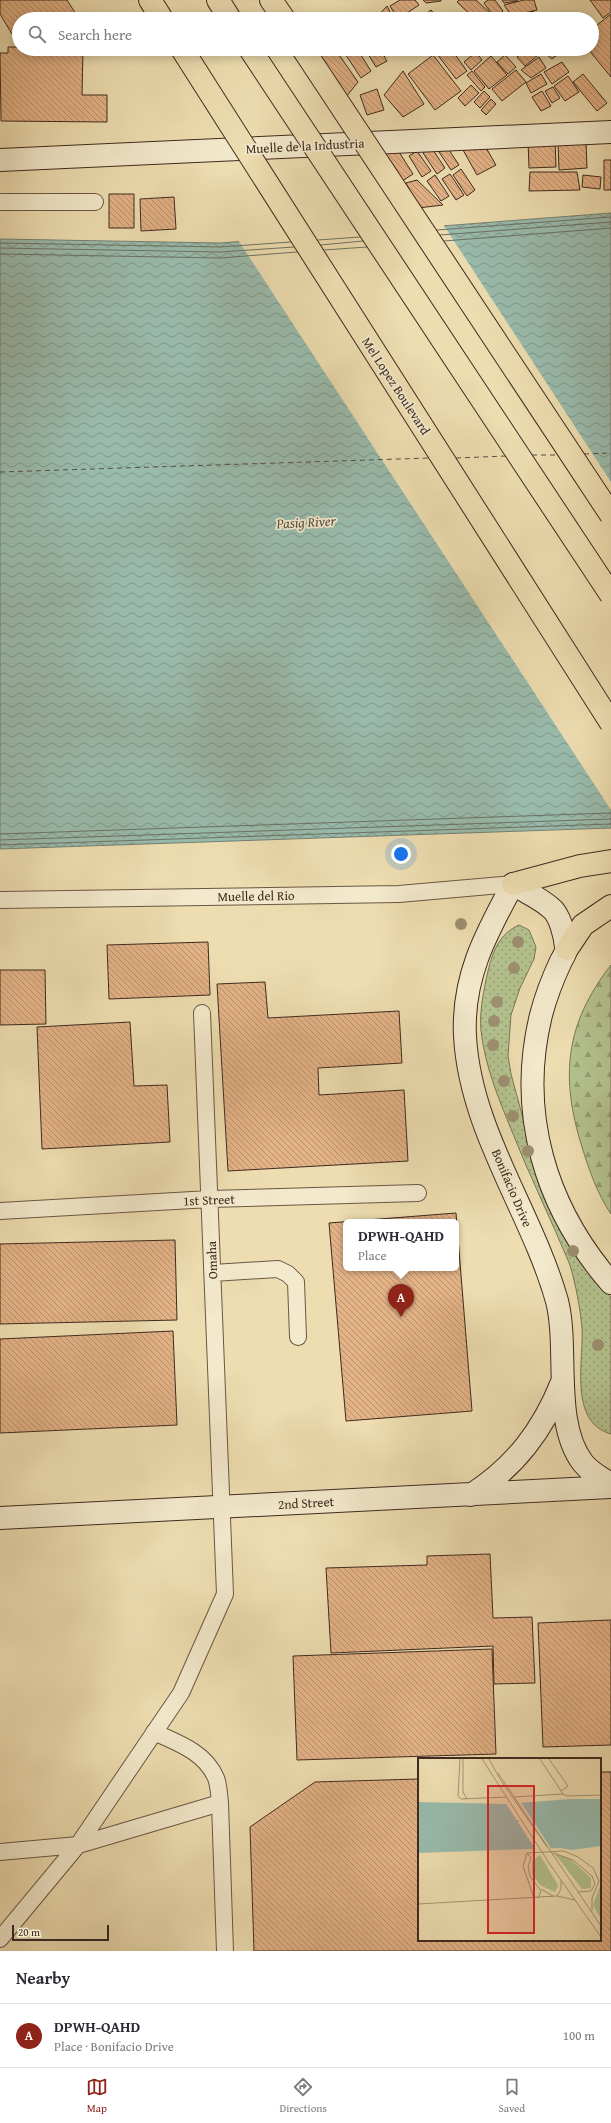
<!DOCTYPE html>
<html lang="en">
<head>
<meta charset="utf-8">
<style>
	body { margin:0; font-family:"Gentium Book Plus",serif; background:#f7f7f7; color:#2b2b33 }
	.scale { position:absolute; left:12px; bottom:10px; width:97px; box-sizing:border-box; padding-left:4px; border:2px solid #3f2a1f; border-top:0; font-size:11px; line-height:14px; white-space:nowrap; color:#3f2a1f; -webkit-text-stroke:3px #f3e9cc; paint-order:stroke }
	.you { position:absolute; left:401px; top:854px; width:14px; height:14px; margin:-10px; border:3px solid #fff; border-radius:50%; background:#1a73e8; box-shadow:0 0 0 6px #1a73e833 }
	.badge { display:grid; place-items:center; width:26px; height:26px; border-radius:50%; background:#8f2418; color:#fff; font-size:13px; font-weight:700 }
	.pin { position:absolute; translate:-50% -33px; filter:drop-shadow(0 1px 2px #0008) }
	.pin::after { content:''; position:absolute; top:21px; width:14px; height:12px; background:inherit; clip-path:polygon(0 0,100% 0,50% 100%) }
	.popup { position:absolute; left:343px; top:1219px; width:116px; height:52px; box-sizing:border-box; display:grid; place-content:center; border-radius:6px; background:#fff; filter:drop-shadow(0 1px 3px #0005); font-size:13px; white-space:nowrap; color:#7c7c81 }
	.popup b { font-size:15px; color:#2b2b33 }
	.popup::after { content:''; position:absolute; left:50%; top:100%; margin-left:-8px; border:8px solid transparent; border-top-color:#fff }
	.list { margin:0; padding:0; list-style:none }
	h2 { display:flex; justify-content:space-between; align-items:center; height:52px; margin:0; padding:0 16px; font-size:17px }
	h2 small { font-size:13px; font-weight:400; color:#7c7c81 }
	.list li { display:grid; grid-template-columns:26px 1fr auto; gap:12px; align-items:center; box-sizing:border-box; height:64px; padding:0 16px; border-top:1px solid #e1e1e2 }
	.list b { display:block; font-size:15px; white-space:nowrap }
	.list p { margin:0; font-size:13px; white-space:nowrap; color:#7c7c81 }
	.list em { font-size:13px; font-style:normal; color:#7c7c81 }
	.icon { flex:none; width:22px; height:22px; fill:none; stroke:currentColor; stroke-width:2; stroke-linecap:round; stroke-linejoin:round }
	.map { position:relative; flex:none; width:611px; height:1951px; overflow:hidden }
	.search { position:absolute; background:#fff; box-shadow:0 2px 10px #0003; left:12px; right:12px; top:12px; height:44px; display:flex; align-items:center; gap:10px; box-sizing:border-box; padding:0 14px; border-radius:22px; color:#7c7c81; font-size:15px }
	.sheet { height:116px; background:#fff }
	nav { display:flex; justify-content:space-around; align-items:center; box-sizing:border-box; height:56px; border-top:1px solid #e1e1e2; background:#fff; font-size:11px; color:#7c7c81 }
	nav a { display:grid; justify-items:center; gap:2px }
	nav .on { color:#8f2418 }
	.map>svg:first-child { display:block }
	.grass { fill:url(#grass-dots); stroke:#7a7656 }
	.forest { fill:url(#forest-firs); stroke:#7a7656 }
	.water { fill:url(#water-waves); stroke:#758174 }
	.pier { fill:#edddb0 }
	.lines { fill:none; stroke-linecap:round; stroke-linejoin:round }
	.shore { stroke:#6c7266; stroke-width:1 }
	.ferry { stroke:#564e42; stroke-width:1; stroke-dasharray:5 4; stroke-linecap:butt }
	.building { fill:url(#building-back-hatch); stroke:#3f2a1f; fill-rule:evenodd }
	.lane-casing { stroke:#6a5743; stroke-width:18 }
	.secondary-casing { stroke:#3f2a1f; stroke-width:24 }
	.highway-casing { stroke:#3f2a1f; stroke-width:24 }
	.lane { stroke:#f3e9cc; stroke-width:16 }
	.secondary { stroke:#f3e9cc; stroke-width:22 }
	.highway { stroke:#edddb0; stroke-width:22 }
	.highway-bridge-casing { stroke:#3f2a1f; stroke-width:24; stroke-linecap:butt }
	.highway-bridge { stroke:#edddb0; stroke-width:22 }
	.tree { fill:#9d8f70 }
	.labels { text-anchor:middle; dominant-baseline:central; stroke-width:3.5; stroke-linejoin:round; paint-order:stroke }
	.street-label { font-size:13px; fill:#3f2a1f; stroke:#f3e9cc }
	.water-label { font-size:14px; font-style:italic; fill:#564e42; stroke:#f3e9cc }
	.inset-river { fill:none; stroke:#99bbad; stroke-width:2 }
	.inset-road { fill:none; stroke:#a79576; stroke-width:1 }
	.view { fill:#d62828; fill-opacity:0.15; stroke:#d62828; stroke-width:2 }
	.inset-edge { fill:none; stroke:#3f2a1f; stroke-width:2 }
</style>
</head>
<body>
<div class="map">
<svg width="611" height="1951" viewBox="0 0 611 1951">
	<defs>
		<pattern id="grass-dots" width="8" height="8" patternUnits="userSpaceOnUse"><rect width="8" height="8" fill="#b4c28e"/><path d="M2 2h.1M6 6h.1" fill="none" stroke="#949e73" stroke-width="1.8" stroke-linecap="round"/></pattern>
		<pattern id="forest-firs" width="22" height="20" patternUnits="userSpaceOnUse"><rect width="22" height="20" fill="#b4c28e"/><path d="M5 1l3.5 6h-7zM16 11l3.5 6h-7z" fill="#949e73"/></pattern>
		<pattern id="water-waves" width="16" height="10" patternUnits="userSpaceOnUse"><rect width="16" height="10" fill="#99bbad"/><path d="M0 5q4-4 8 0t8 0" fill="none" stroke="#7e988c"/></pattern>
		<pattern id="building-back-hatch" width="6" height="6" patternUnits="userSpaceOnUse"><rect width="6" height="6" fill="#e3b286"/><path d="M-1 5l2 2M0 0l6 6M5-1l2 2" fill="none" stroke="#b9916d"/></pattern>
	</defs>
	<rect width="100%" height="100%" fill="#edddb0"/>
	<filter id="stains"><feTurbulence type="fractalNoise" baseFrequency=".005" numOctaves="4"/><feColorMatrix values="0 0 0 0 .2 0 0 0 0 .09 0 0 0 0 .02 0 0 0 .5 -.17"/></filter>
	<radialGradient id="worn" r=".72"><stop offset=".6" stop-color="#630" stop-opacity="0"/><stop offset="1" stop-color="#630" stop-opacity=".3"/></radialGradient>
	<!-- grass -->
	<path class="grass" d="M519 925 529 930 536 947 534 959 520 988 511 1015 508 1056 511 1074 524 1122 541 1165 604 1289 611 1297V1434C568 1422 584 1360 582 1328 580 1307 576 1286 570 1265 551 1219 529 1175 511 1129 498 1097 485 1066 481 1031 479 1012 484 989 488 971 493 951 499 934 519 925Z"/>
	<!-- forest -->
	<path class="forest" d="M611 965V1214C598 1195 589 1170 582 1147 560 1077 565 1024 611 965Z"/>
	<!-- water -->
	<path class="water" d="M611 213V828L0 849V239L220 243Z"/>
	<!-- pier -->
	<path class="pier" d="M443 224 611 482V810L238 240Z"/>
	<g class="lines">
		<!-- shore -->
		<path class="shore" d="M437 230 611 217
			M440 235 611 222
			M318 240 360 237
			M444 241 611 228
			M0 243 220 247 291 242
			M321 245 363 241
			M0 248 220 252 294 247
			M324 250 367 247
			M0 254 220 258 297 252
			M0 834 611 813
			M0 840 611 819
			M0 845 611 824"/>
		<!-- ferry -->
		<path class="ferry" d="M584 454 611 453
			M532 455H558
			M456 458 506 456
			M0 472 430 458"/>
	</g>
	<!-- building -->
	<path class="building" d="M0 0H67L79 19H19V33L12 34 0 14Z
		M400 0H415L419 5 398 19 390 6Z
		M423 0H441V1L426 3Z
		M459 0H476L489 12 482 19H475L457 2Z
		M488 0H495L503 11 494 17 484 3Z
		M502 0H517L518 1 504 3Z
		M524 0H534L537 10 512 16 504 5Z
		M590 0H611V12L603 18Z
		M387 6 394 19H375Z
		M431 10 439 19H419Z
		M533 11 536 14 531 19 512 18Z
		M504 13 508 19H497Z
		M611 14V77L588 49H592V29Z
		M8 47H19V49H83L82 95H107V122L1 121 0 53H8Z
		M324 49H335L358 82 346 97 319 57Z
		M342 49H357L371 71 361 78Z
		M365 49H380L387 61 376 67Z
		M444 49H451L467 71 456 79 437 54Z
		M482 49H494L486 55Z
		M526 49H533L538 55 525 66 517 57Z
		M540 49H564V50L552 59Z
		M476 52 482 60 471 70 464 62Z
		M433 55 461 91 435 110 408 74Z
		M505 55 516 67 508 74 497 62Z
		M491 56 507 75 489 89 474 71Z
		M539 57 546 68 531 78 521 70Z
		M562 62 569 72 552 84 544 72Z
		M516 70 526 82 502 101 492 89Z
		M403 71 424 104 403 117 384 95Z
		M472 71 485 87 481 91 467 75Z
		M541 74 547 84 531 93 526 83Z
		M583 74 607 103 597 111 573 82Z
		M568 76 579 92 565 101 554 86Z
		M471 85 479 93 465 106 458 98Z
		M553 87 560 98 552 103 545 91Z
		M377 89 384 110 367 115 360 95Z
		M484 91 490 97 480 108 474 102Z
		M542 91 551 106 541 111 532 97Z
		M491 99 496 104 486 115 481 110Z
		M555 140 556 167 529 168 528 141Z
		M586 142 587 168 559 170 558 143Z
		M394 144 413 174 399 183 380 154Z
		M445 144 459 165 451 170 437 149Z
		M485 146 496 165 477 175 463 150Z
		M431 147 445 168 437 174 423 153Z
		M417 151 431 171 422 177 409 156Z
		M604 160H611V190H604Z
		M461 169 475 190 467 196 453 175Z
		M530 172H577L580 190 529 191Z
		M450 174 464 195 456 200 442 179Z
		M435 175 449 196 441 201 427 181Z
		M583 175 601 177 600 189 582 187Z
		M417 180 443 205 418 208 406 183Z
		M109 194H134V228H109Z
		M174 197 176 229 141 231 140 199Z
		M208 942 210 995 109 999 107 945Z
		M0 970H45L46 1024 0 1025Z
		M265 982 268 1018 399 1011 402 1063 318 1068 319 1095 404 1090 408 1161 228 1171 217 984Z
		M130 1022 134 1086 167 1085 170 1142 42 1149 37 1027Z
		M456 1213 472 1411 346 1421 329 1223ZM346 1222H456V1268H346Z
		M175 1240 177 1320 0 1324V1244Z
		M173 1331 177 1425 0 1433V1339Z
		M490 1554 493 1618 532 1617 535 1683 494 1684 493 1646 331 1653 326 1568 427 1565V1556Z
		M611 1620V1745L543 1747 538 1623Z
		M492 1649 496 1754 297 1760 293 1656Z
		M600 1772H611V1951H254L250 1827 315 1782 419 1779V1940H600Z"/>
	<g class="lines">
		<!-- lane casing -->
		<g class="lane-casing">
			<path id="lane" d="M0 202H95
				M0 900 399 894 513 884
				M0 1211 210 1199 418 1193
				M213 1273 278 1269 288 1274 296 1282 298 1337
				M154 1732C178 1743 205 1752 216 1778 219 1786 219 1795 220 1803L225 1951
				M0 1852 78 1845 220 1803
				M0 1939 78 1845 181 1693 225 1594 202 1013"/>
		</g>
		<!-- secondary casing -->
		<g class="secondary-casing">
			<path id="secondary" d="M0 160 611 132
				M611 1283C545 1207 517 1113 541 1015 546 996 553 978 561 961 563 957 567 952 566 947 565 936 560 915 551 908 540 898 525 892 513 884 486 934 462 977 465 1036 470 1131 532 1212 557 1301 569 1348 552 1423 583 1463 590 1472 601 1478 611 1484
				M471 1495C515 1467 543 1430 562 1382
				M0 1518 611 1487"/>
		</g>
		<!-- highway casing -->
		<g class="highway-casing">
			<path id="highway" d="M150 0 162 19
				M218 0 230 19
				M271 0 284 19
				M513 884 580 866 611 861
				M567 949 583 925 611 906"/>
		</g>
		<!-- lane -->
		<use href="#lane" class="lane"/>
		<!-- secondary -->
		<use href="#secondary" class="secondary"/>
		<!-- highway -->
		<use href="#highway" class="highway"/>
		<!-- highway-bridge casing -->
		<g class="highway-bridge-casing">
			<path id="highway-bridge" d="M182 49 611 723
				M250 49 611 595
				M303 49 611 515"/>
		</g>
		<!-- highway-bridge -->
		<use href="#highway-bridge" class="highway-bridge"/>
	</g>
	<!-- trees -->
	<g class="tree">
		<circle cx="461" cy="924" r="6"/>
		<circle cx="518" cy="942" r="6"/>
		<circle cx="514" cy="968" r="6"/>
		<circle cx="497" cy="1002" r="6"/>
		<circle cx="494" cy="1021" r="6"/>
		<circle cx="493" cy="1045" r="6"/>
		<circle cx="504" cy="1081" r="6"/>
		<circle cx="513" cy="1116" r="6"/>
		<circle cx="528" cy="1151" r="6"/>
		<circle cx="573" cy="1251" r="6"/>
		<circle cx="598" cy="1345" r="6"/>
	</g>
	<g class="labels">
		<!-- street labels -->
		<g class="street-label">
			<text transform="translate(305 146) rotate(-3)">Muelle de la Industria</text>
			<text transform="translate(396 386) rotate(57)">Mel Lopez Boulevard</text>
			<text transform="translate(256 896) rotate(-1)">Muelle del Rio</text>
			<text transform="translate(512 1188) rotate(67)">Bonifacio Drive</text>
			<text transform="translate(209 1200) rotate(-2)">1st Street</text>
			<text transform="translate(212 1260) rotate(-92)">Omaha</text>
			<text transform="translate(306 1503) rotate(-3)">2nd Street</text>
		</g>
		<!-- water labels -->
		<g class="water-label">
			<text transform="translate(306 522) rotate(-3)">Pasig River</text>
		</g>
	</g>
	<!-- overview -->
	<g transform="translate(418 1758)">
		<rect width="183" height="183" fill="#edddb0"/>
		<path d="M183 125V161L175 147Z" fill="#b4c28e"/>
		<path d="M137 96 151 100 173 120V130L164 131ZM122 97 140 127 137 134 122 127 114 116V103Z" fill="#b4c28e"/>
		<path d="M153 41H183V88L153 92 142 90 0 95V44L87 46Z" fill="#99bbad"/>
		<path d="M102 43 134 92H118L87 44Z" fill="#edddb0"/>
		<path class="inset-river" d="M114 62 165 61 183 64M0 66 101 63"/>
		<path class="inset-road" d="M42 1 40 38 43 41M45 1V34L49 41M64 1 131 105 183 179M71 1 82 21 129 89M122 1 145 36M131 1 150 28 143 33M80 15 183 168M96 39 145 36 149 38 183 37M43 41 89 39M109 95 146 93 160 99 175 110 181 123 174 140V153M135 95 155 102 174 118 177 126 173 133 160 134M123 131 135 138M139 138 157 142M139 138 143 131V123M116 140 105 108 109 95 113 100 110 108 112 118 123 133 120 140M0 146 139 138"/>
		<path class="view" d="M70 28H116V175H70Z"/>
		<rect width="183" height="183" class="inset-edge"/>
	</g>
	<rect width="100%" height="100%" filter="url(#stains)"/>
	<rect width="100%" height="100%" fill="url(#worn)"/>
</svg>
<div class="scale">20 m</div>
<div class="you"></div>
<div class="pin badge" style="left:401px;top:1317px">A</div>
<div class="popup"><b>DPWH-QAHD</b>Place</div>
<div class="search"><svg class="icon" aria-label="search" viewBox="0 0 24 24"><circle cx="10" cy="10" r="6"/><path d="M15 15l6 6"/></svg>Search here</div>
</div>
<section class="sheet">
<h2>Nearby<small></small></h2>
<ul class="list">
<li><span class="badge">A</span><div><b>DPWH-QAHD</b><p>Place · Bonifacio Drive</p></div><em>100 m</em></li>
</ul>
</section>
<nav>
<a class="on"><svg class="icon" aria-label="map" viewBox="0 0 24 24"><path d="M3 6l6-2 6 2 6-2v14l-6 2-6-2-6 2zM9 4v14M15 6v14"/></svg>Map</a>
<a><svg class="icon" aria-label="directions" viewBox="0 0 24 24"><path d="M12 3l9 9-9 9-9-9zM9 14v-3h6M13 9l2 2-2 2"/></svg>Directions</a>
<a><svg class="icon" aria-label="saved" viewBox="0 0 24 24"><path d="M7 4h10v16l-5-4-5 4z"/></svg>Saved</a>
</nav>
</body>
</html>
